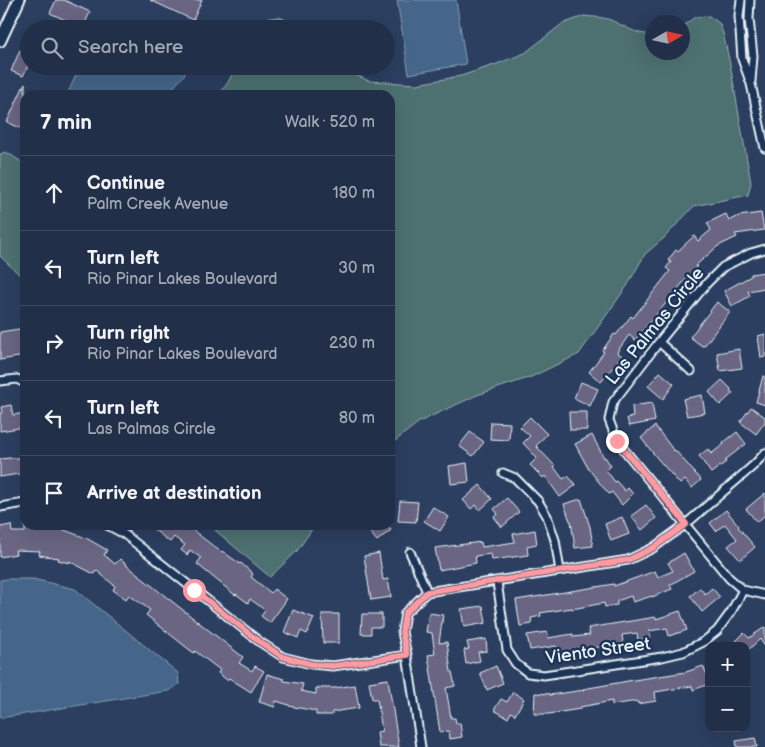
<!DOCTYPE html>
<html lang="en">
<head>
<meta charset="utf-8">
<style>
	body { margin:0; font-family:"Balsamiq Sans",sans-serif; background:#2d3b52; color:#f1f3f6 }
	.controls { position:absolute; right:15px; bottom:15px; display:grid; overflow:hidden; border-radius:10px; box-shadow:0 5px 20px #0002 }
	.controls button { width:45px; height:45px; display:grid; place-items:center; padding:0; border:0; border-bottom:1px solid #3e4a60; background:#212f48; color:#f1f3f6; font:25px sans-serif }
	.compass { position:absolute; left:645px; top:15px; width:45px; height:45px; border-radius:50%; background:#212f48; box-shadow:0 5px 20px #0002; rotate:81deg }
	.stop { position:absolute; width:15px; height:15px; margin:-11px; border:4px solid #ff9aa2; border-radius:50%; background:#fff }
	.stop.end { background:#ff9aa2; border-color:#fff; box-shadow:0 1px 5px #0008 }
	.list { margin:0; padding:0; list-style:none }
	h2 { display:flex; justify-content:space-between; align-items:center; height:65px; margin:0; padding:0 20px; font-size:21px }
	h2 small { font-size:16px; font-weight:400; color:#a2a9b4 }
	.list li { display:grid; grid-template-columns:32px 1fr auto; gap:15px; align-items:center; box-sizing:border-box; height:75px; padding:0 20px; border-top:1px solid #3e4a60 }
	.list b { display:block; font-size:19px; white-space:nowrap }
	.list p { margin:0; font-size:16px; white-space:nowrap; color:#a2a9b4 }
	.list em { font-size:16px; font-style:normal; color:#a2a9b4 }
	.icon { flex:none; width:28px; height:28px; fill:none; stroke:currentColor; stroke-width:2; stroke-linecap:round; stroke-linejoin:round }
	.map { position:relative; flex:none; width:765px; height:747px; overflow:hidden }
	.search { position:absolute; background:#212f48; box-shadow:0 5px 20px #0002; left:20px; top:20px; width:375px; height:55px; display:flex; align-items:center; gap:12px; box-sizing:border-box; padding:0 18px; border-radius:28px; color:#a2a9b4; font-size:19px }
	.panel { position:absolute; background:#212f48; box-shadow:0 5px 20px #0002; left:20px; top:90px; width:375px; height:440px; border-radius:15px }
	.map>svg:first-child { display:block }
	.green { fill:#4d6f70; stroke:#9ab0b4 }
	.water { fill:#44668a; stroke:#869eb6 }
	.building { fill:#696582; stroke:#e8f1f8 }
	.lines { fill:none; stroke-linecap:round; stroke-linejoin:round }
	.street-casing { stroke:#e8f1f8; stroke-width:11 }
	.secondary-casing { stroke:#e8f1f8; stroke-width:14 }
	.street { stroke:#1d3557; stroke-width:7 }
	.secondary { stroke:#1d3557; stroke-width:10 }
	.route { stroke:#ff9aa2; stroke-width:6 }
	.labels { text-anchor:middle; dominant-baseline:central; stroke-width:5; stroke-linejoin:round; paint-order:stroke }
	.street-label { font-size:18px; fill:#e8f1f8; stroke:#1d3557 }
</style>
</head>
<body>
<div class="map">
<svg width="765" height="747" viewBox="0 0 765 747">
	<rect width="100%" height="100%" fill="#2c3f60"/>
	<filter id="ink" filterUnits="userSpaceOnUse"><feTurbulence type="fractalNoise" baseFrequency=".02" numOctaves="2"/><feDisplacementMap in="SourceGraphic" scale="10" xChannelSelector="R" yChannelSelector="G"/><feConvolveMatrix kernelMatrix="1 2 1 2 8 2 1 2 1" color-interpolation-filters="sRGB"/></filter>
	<g filter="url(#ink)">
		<!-- green -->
		<path class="green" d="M584 16C591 17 600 17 608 19 622 24 637 36 652 34V52H682L683 26 695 17 709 16 719 23 723 33 730 64 751 183 748 195 694 206 664 238 645 254 627 286 579 354 531 377 477 395 419 422 390 445V95H215C225 90 232 77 235 66H337L369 81 417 84 461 76 497 64 525 53 562 24Z
			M279 17 296 24 301 29H251L261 19Z
			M6 152 25 164V280L0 256V154Z
			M209 525H315L297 551 270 577Z"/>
		<!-- water -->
		<path class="water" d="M397 0H456L466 64 409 74Z
			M80 66H185V74L167 95H67Z
			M7 579H33L75 589 178 673 179 684 168 691 0 718V580Z"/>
		<!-- building -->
		<path class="building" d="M56 0H64L90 12 83 28 50 13Z
			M150 0H202L193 20Z
			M20 50 29 54V64L23 76 11 71Z
			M25 83V123L22 129 7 122Z
			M761 213 764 230 735 234 737 237 718 246 695 266H697L635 340 629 335 617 352 622 356 601 382 589 372 604 352 602 351 614 334 616 335 631 316 633 318 670 271 666 268 671 262 668 260 676 250 678 251 694 236 698 241 711 230 707 223 726 214 729 221 739 216Z
			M765 272V288L748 291 750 296 732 306 724 291 751 276V274Z
			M717 302 730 312 704 346H702L690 337Z
			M25 328V356L0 360V332Z
			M765 334V357L761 358 758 336Z
			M739 349 742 368 720 371 717 353Z
			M660 372 674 384 663 399 648 386Z
			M763 376 765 377V405L756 402Z
			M722 380 731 389 730 391 733 393 720 405 709 392Z
			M581 382 598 389 590 406 574 398Z
			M702 395 705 413 687 416 683 399Z
			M652 403 655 421 629 426 627 418 633 417 632 406Z
			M11 405 13 415 25 413V427L0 431V413H2L1 407Z
			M751 407 765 417V422L756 434 740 422Z
			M569 412H587V430H570Z
			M530 417 547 434 536 446 555 466 554 467 563 479 568 476 576 485 560 497 545 476 543 478 530 465 537 458 523 443 530 436 520 427Z
			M491 422 510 423 509 440 490 439Z
			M655 426 674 451 675 450 701 480 692 488 685 480 680 484 657 458 641 438Z
			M470 432 484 442 473 456 459 446Z
			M737 432 746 444 725 460 726 462 711 473 699 456 708 449 711 454 724 444 723 443Z
			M592 435 604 458 605 457 611 466 606 470 615 482 616 481 625 491 628 488 633 494 622 505 612 492 609 494 602 486 588 468 575 444Z
			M10 458H25V473L0 477V459Z
			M467 463 469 482 451 484 449 466Z
			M480 485 492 499 480 510 476 505 471 509 463 500Z
			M765 493V515L757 522 746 509Z
			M507 498 519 512 502 527 494 517 498 514 494 509Z
			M581 499 590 527 593 546 575 548 571 521H570L564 504Z
			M400 501 418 502 416 522 398 521Z
			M646 505 656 518 642 530 631 516Z
			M433 507 449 517 440 531 424 521Z
			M726 510 739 526 738 527 755 547 740 560 728 546 737 539 725 524 716 531 710 523Z
			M622 517 629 534 611 541 605 524Z
			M11 525 12 532H25V525L36 526 64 530 86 538 107 550 104 555 115 564 120 559 127 565H126L142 577V578L243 657 239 663 252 671 255 666 264 671 251 692 229 678 227 680 218 673 220 670 195 651 194 653 186 647 146 615 150 610 129 595 126 599 113 590 115 586 96 570 94 574 69 561V563L58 560 59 558 39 555 40 551 15 550 16 554 0 557V534L1 533 0 527Z
			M148 525H186L221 552 222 551 240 564 241 563 253 574 251 577 271 593 274 589 287 599 270 623 261 616 265 611 261 607 250 599 248 603 236 594 235 595 197 564 201 558 190 550 187 555 181 550 185 545 174 537 170 542Z
			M364 525H387L391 530 377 541Z
			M535 530 537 544 527 546 528 555 492 560 491 554 475 556 476 563 439 570 435 548 481 542 482 547 515 542 513 534Z
			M379 553 383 580 388 579 391 597 371 600 364 556Z
			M684 553 694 571 670 585 672 589 652 597V596L633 602 631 596 617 601V605L605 607 604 603 572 609V608L540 613 541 616 531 618 532 624 520 626 516 600 614 584V586L655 571 658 577 673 571 668 563Z
			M700 588 705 594 712 588 720 597 702 612 690 596Z
			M483 606 486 623 464 627 461 609Z
			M293 610 314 618 307 634 301 631 298 638 284 632Z
			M680 611 687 630 669 636 667 628 649 631 651 638 638 640 637 633 622 635 623 643 557 654 556 646 530 650 527 635 547 632 548 638 573 634V637L590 635 588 628 656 617V619Z
			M429 613 443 615 439 643 447 642 451 672H452L455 686 446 688 451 718H455L456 723H460L462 737 450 739 449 731 440 732 428 655 435 654 432 633 426 632Z
			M322 614H339V643H323Z
			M362 614H382V627H371V634H361Z
			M765 627V647L760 639 746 652V646H731L744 633 749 638Z
			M486 639 487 651 478 652 480 661 466 664 464 650 469 649 467 642Z
			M496 666 503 683 487 690 480 673Z
			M703 666 709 679V684L693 690 692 686 655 692 656 701 638 704 637 701 612 705V701L580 707V709L549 714H534L535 693 550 694V695L584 690 583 689 634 680 686 672Z
			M267 674 284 679V681L303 684 301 691 316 694V688H335L355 685 359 708 332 712V715H316V711L289 706V705L276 701 275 707 259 702Z
			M388 679 396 729 399 747H379L377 732 382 731 377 699H372L369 682Z
			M513 692 524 699 515 715 511 712 508 718 494 710 501 699 507 702Z
			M755 738 757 747H737L736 741Z"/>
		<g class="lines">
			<!-- street casing -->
			<g class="street-casing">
				<path id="street" d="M741 0 739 16 742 59 751 84 765 148
					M750 0 749 19 753 56 751 81
					M765 249 751 253 723 267 707 283 659 342 613 402 609 420 617 441 729 578 743 590 765 595
					M659 342 691 371
					M0 381 17 379 25 383
					M503 473 515 478 538 501 547 516 555 540 560 571
					M0 507 25 503
					M107 525 124 534 260 642 283 657 311 664 333 666 407 655
					M410 552 427 592
					M497 582 507 650 516 664 528 673 544 675 662 657 683 652 703 642 717 631 731 612 743 590
					M421 747 407 655 402 632 405 613 427 592 628 560 653 548 686 524 754 465 765 453"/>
			</g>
			<!-- secondary casing -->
			<g class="secondary-casing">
				<path id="secondary" d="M0 41 19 0"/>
			</g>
			<!-- street -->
			<use href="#street" class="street"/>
			<!-- secondary -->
			<use href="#secondary" class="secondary"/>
		</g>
	</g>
	<g class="lines" filter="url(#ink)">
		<!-- route -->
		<path class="route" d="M194 590 260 642 283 657 311 664 333 666 407 655 402 632 405 613 427 592 628 560 653 548 686 524 617 441"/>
	</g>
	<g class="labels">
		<!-- street labels -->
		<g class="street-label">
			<text transform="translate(655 326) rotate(-51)">Las Palmas Circle</text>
			<text transform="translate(598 651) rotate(-8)">Viento Street</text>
		</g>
	</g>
</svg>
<div class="controls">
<button>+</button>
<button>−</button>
</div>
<svg class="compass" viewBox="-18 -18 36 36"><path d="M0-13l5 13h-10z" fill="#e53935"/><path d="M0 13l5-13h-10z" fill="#a2a9b4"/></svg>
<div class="stop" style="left:194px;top:590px"></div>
<div class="stop end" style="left:617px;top:441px"></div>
<div class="search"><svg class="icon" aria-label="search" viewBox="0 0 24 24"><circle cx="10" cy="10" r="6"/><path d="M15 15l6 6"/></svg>Search here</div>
<section class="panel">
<h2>7 min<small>Walk · 520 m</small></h2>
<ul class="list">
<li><svg class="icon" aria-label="ahead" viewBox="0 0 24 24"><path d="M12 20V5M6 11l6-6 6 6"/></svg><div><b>Continue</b><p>Palm Creek Avenue</p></div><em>180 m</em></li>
<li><svg class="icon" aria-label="left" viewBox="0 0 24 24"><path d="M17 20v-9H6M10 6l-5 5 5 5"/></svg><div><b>Turn left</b><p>Rio Pinar Lakes Boulevard</p></div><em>30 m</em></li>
<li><svg class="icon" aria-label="right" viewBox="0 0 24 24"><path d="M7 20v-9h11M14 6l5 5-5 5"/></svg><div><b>Turn right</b><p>Rio Pinar Lakes Boulevard</p></div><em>230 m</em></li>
<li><svg class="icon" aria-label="left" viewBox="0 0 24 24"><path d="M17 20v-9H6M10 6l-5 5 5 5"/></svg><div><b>Turn left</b><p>Las Palmas Circle</p></div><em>80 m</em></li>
<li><svg class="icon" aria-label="arrive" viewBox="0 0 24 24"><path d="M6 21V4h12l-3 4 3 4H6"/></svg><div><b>Arrive at destination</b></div></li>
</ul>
</section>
</div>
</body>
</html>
